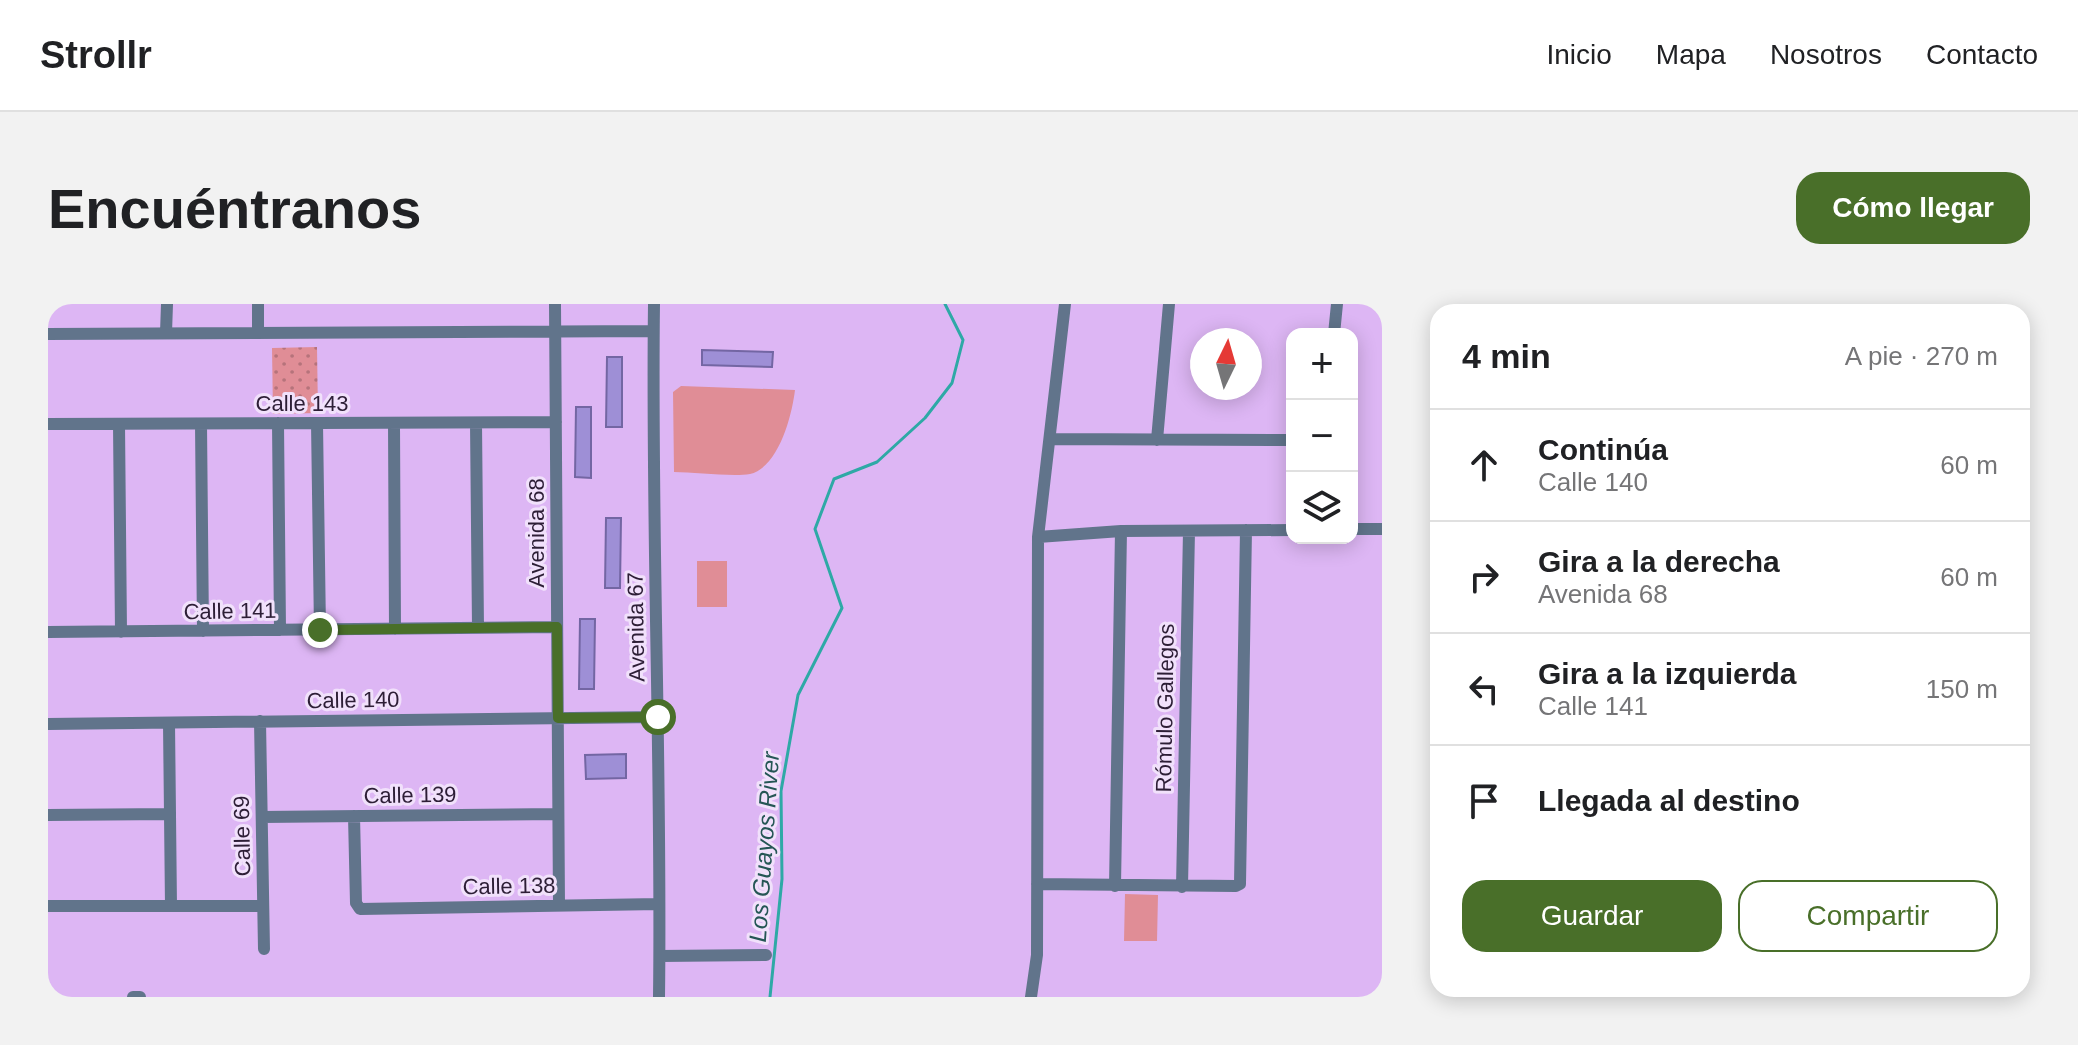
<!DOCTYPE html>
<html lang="es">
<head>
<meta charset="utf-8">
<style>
	body { margin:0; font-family:Helvetica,sans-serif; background:#f2f2f2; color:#202124 }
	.controls { position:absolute; right:24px; top:24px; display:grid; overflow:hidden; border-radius:16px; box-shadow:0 4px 20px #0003 }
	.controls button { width:72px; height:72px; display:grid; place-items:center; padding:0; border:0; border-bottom:2px solid #e0e0e0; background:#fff; color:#202124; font:40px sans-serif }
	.compass { position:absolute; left:1142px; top:24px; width:72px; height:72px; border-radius:50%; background:#fff; box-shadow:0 4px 20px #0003; rotate:5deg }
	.stop { position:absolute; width:24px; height:24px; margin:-18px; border:6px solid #496f29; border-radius:50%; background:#fff }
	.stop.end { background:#496f29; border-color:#fff; box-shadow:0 2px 8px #0008 }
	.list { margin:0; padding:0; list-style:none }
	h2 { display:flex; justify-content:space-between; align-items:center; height:104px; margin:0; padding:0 32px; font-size:34px }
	h2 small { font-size:26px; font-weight:400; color:#757577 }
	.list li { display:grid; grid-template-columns:52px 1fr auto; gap:24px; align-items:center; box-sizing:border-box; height:112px; padding:0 32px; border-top:2px solid #e0e0e0 }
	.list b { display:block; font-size:30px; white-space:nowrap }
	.list p { margin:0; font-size:26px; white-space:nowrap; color:#757577 }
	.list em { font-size:26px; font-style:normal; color:#757577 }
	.actions { display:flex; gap:16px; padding:24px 32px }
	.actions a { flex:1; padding:18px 0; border:2px solid #496f29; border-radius:24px; text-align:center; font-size:28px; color:#496f29 }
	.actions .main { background:#496f29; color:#fff }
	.icon { flex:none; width:44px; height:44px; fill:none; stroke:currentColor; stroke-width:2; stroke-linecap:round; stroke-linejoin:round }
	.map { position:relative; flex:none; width:1334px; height:693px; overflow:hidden; border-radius:24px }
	header { display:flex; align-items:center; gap:48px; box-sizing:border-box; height:112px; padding:0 40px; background:#fff; border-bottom:2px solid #e0e0e0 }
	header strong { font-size:38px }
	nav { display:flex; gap:44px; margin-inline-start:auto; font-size:28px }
	.intro { display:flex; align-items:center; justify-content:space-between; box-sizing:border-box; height:192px; padding:0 48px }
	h1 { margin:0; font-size:56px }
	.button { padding:20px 36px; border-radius:24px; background:#496f29; color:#fff; font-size:28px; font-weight:700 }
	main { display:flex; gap:48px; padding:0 48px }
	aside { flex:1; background:#fff; border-radius:24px; box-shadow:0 4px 20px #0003 }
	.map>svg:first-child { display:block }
	.grass { fill:#e08d96 }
	.park { fill:url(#park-dots) }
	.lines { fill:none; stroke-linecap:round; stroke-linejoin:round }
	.stream { stroke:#2ea9a6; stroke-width:3 }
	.building { fill:#9e8fd6; stroke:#7366a3; stroke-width:2 }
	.minor { stroke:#61748b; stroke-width:12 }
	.route { stroke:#496f29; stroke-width:10 }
	.labels { text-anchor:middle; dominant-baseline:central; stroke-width:6; stroke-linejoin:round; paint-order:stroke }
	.street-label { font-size:22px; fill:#2d1e36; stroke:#f1e1fb }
	.water-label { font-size:24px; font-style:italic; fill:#255655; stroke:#f1e1fb }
</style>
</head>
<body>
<header>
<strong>Strollr</strong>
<nav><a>Inicio</a><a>Mapa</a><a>Nosotros</a><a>Contacto</a></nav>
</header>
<div class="intro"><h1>Encuéntranos</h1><a class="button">Cómo llegar</a></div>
<main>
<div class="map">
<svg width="1334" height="693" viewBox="0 0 1334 693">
	<defs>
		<pattern id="park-dots" width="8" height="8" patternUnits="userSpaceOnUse" patternTransform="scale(2)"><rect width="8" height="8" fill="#e08d96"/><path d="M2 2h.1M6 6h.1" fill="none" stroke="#b6737b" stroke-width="1.8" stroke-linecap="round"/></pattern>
	</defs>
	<rect width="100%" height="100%" fill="#ddb6f4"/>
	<!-- grass -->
	<path class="grass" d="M633 82 747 86C744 111 731 163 702 170 684 173 646 168 626 168L625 88Z
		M649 257H679V303H649Z
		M1077 590 1110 591 1109 637H1076Z"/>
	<!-- park -->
	<path class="park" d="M269 43 270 109 225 110 224 44Z"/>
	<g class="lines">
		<!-- stream -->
		<path class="stream" d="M722 693 734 575 733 487 750 391 794 304 767 225 786 175 829 158 877 114 904 79 915 36 897 0"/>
	</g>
	<!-- building -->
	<path class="building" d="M654 46 725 48 724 63 654 61Z
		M559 53H574V123H558Z
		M528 103H543V174L527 173Z
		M558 214H573L572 284H557Z
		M532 315H547L546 385H531Z
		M578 450V474L538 475 537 451Z"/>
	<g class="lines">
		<!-- minor -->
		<path class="minor" d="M507 0 511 601
			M606 0C603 231 614 462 611 693
			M118 29 119 0
			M210 29V0
			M0 30 604 27
			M1286 30 1289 0
			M230 119 232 326
			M269 119 272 326
			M346 119 347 325
			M428 119 430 324
			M0 120 508 118
			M71 120 73 328
			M153 120 155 327
			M1002 135 1244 136
			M1109 136 1121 0
			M1304 225H1334
			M990 233 1073 227 1244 226
			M0 328 509 323
			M212 417 216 645
			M121 419 123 602
			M0 420 610 413
			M0 511 122 510
			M306 512 308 599 312 605 611 600
			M214 513 510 510
			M989 580 1188 582 1192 580 1198 226
			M1067 582 1073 227
			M1134 583 1141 227
			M0 602H215
			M612 652 718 651
			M85 693H92
			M983 693 989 651 990 233 1017 0"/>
	</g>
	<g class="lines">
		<!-- route -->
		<path class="route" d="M272 326 509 323 510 414 610 413"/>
	</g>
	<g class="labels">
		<!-- street labels -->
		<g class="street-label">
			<text x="254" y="99">Calle 143</text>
			<text transform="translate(488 229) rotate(-90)">Avenida 68</text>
			<text transform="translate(182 307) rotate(-1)">Calle 141</text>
			<text transform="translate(588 323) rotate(-91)">Avenida 67</text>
			<text transform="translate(305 396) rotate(-1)">Calle 140</text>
			<text transform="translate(1117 404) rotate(-89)">Rómulo Gallegos</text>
			<text transform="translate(362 491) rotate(-1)">Calle 139</text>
			<text transform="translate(194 532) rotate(-91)">Calle 69</text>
			<text transform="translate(461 582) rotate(-1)">Calle 138</text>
		</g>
		<!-- water labels -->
		<g class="water-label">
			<text transform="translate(716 543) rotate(-86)">Los Guayos River</text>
		</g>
	</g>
</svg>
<div class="controls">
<button>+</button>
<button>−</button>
<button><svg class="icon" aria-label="layers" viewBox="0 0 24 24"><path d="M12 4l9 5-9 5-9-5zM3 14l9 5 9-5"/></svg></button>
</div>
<svg class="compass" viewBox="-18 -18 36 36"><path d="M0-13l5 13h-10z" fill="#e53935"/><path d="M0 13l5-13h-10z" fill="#757577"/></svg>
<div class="stop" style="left:610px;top:413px"></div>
<div class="stop end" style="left:272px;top:326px"></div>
</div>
<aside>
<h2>4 min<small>A pie · 270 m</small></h2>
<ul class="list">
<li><svg class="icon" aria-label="ahead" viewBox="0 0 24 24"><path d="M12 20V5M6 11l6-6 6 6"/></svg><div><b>Continúa</b><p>Calle 140</p></div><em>60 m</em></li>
<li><svg class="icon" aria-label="right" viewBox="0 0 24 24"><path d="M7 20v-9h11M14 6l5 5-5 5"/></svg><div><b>Gira a la derecha</b><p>Avenida 68</p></div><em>60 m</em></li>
<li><svg class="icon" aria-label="left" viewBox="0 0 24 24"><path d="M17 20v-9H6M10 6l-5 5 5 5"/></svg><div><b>Gira a la izquierda</b><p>Calle 141</p></div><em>150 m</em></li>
<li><svg class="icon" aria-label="arrive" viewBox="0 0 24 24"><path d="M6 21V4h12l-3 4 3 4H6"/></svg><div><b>Llegada al destino</b></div></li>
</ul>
<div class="actions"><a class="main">Guardar</a><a>Compartir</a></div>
</aside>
</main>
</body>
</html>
